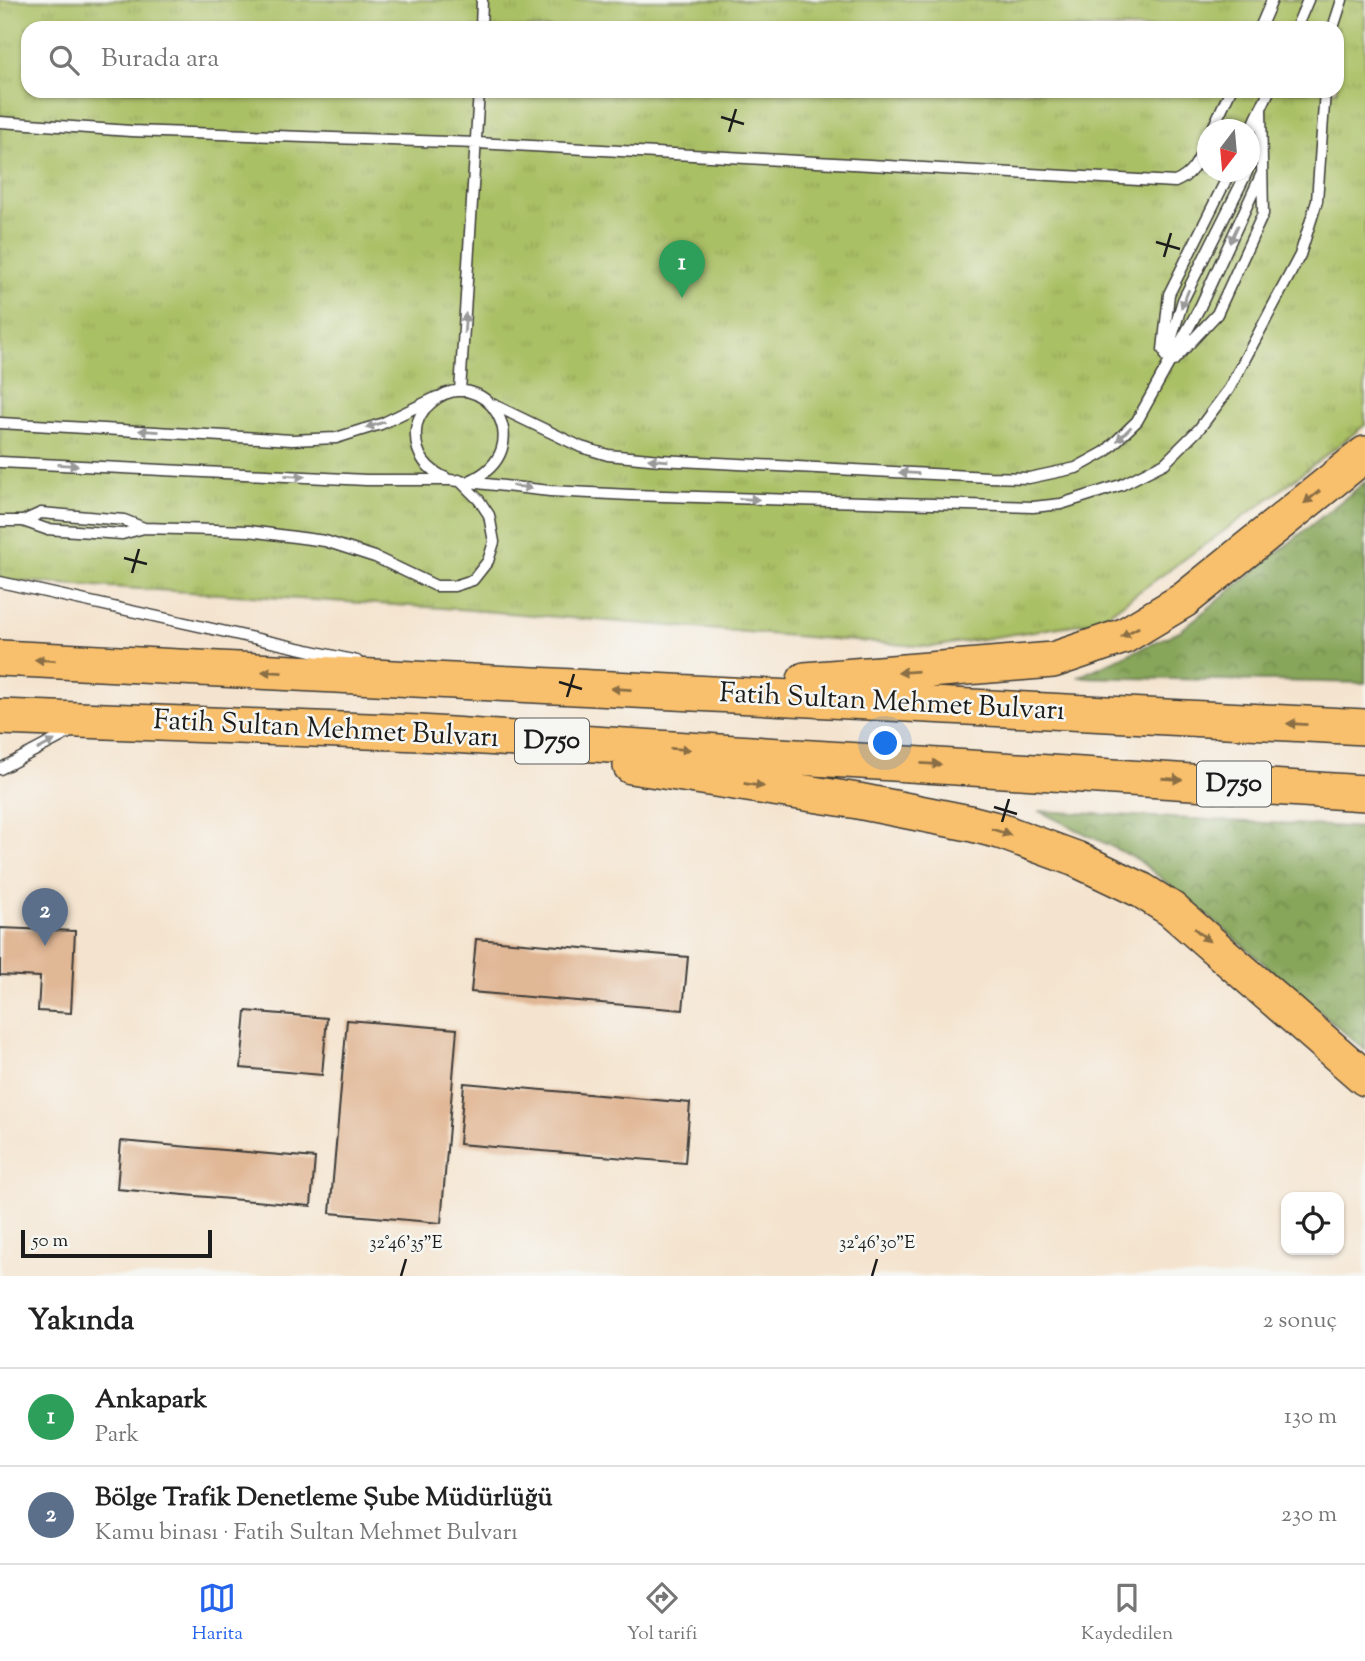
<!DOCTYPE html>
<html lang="tr">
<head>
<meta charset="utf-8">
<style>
	body { margin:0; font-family:"Sorts Mill Goudy",serif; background:#f2f2f2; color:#222 }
	.controls { position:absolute; right:21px; bottom:21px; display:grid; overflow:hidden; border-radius:14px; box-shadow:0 2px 5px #0004 }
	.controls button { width:63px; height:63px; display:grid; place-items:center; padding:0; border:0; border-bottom:2px solid #e0e0e0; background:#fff; color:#222; font:35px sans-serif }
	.compass { position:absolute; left:1197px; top:119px; width:63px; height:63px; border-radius:50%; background:#fff; box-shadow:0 2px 5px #0004; rotate:196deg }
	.scale { position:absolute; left:21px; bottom:18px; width:191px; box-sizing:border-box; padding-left:7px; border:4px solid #1c1c1c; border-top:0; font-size:19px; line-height:24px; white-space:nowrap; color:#1c1c1c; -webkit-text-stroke:5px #f6f6f2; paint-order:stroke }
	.you { position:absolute; left:886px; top:744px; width:24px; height:24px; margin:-18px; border:5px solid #fff; border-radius:50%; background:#1a73e8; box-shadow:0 0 0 10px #1a73e833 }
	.badge { display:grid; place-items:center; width:46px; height:46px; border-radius:50%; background:#2563eb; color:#fff; font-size:23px; font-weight:700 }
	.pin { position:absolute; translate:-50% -58px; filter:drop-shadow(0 2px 4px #0008) }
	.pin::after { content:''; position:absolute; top:37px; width:24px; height:21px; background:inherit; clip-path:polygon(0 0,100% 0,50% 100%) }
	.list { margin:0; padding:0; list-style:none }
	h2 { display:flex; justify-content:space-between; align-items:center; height:91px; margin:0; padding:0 28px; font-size:30px }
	h2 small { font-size:23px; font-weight:400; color:#767676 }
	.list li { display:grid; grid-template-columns:46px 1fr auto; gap:21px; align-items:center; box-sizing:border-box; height:98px; padding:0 28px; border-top:2px solid #e0e0e0 }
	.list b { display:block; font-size:26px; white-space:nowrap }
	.list p { margin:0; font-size:23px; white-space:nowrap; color:#767676 }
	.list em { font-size:23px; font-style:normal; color:#767676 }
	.icon { flex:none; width:38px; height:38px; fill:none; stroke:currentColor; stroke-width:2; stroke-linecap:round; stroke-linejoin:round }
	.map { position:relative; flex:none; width:1365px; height:1276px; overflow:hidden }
	.search { position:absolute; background:#fff; box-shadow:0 2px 5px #0004; left:21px; right:21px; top:21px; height:77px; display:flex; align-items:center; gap:18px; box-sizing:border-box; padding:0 24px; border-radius:21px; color:#767676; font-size:26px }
	.sheet { height:287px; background:#fff }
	nav { display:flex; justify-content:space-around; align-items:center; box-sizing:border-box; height:98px; border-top:2px solid #e0e0e0; background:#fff; font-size:19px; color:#767676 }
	nav a { display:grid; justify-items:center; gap:4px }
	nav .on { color:#2563eb }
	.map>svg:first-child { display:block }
	.grass { fill:url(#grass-tufts); stroke:#636e40; stroke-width:2; fill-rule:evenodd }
	.forest { fill:url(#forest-crowns); stroke:#52613b; stroke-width:2 }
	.building { fill:#e1b896 }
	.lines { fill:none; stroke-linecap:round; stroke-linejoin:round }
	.service-casing { stroke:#3c3a37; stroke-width:13 }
	.trunk-casing { stroke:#3c3a37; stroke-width:38 }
	.service { stroke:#fff; stroke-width:10 }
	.trunk { stroke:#f8bf6c; stroke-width:35 }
	.oneway { fill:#999 }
	.oneway2 { fill:#8a6e44 }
	.ticks { fill:none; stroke:#1c1c1c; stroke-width:2.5 }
	.labels { text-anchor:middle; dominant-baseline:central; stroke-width:5; stroke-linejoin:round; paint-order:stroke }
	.shield { fill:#f6f6f2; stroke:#5d5d5c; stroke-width:2 }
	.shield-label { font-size:26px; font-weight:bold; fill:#1c1c1c }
	.street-label { font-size:28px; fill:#1c1c1c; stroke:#f6f6f2 }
	.ticks-label { font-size:18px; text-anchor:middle; fill:#1c1c1c; stroke:#f6f6f2; stroke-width:5; stroke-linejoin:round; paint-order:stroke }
</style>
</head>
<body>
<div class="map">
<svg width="1365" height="1276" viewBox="0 0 1365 1276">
	<defs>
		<pattern id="grass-tufts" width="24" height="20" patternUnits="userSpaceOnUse" patternTransform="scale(1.75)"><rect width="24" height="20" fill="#aac065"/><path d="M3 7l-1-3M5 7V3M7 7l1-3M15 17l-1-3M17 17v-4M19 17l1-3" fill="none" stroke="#92a457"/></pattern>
		<pattern id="forest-crowns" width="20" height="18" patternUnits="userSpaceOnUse" patternTransform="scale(1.75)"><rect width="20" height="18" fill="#87a65a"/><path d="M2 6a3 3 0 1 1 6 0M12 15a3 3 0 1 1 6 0" fill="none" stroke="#6e864a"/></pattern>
	</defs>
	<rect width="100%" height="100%" fill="#f6f6f2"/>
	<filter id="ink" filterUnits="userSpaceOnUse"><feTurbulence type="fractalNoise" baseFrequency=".0143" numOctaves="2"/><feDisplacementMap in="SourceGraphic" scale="14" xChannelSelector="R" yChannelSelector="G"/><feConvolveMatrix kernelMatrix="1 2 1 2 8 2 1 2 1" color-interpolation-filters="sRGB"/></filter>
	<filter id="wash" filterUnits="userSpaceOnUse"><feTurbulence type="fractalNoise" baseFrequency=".00686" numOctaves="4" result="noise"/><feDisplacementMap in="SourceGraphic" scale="28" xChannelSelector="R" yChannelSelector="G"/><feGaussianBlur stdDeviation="1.57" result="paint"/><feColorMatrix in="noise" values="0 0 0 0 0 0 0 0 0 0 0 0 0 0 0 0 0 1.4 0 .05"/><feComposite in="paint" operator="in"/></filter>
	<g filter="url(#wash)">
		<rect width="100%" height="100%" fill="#f4e4cf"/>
		<!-- grass -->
		<path class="grass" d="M0 0H1365V425L1274 495 1098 621 931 647 458 609 0 580ZM28 28H1337V91H28ZM1208 130H1250V172H1208Z"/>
		<!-- forest -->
		<path class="forest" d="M1365 482V683L1078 677 1180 631Z
			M1039 811 1365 828V1050L1219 925 1137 859Z"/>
		<g id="blocks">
			<!-- building -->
			<path class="building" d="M0 928 75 931 71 1013 38 1011 40 977 0 975Z
				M476 939 688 957 683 1010 471 992Z
				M246 1011 327 1018 322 1075 241 1068Z
				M347 1020 457 1029 441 1223 330 1213Z
				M464 1083 690 1103 685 1163 459 1144Z
				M121 1141 315 1158 311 1206 117 1189Z"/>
		</g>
	</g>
	<g filter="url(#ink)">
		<use href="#blocks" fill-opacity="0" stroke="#3c3a37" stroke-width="2"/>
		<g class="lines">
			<!-- service casing -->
			<g class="service-casing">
				<path id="service" d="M481 28 482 0
					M1260 28 1272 0
					M1296 28 1308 0
					M1333 28 1342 0
					M0 122 131 131 477 143 1175 182C1195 174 1199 157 1208 140
					M1212 130 1230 91
					M1250 132 1269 91
					M1250 166 1261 143
					M1163 350 1169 294 1230 172
					M1166 357 1183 300 1247 172
					M1173 361 1217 314 1263 214 1261 108
					M460 391 479 91
					M492 404 581 447 608 455 660 460 989 477 1029 478 1076 468 1105 452 1137 421 1200 307 1262 173
					M0 423 292 440 336 438 381 424 437 397
					M0 462 366 480H450L550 491 631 495 1033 507 1061 504 1121 485 1165 463 1199 429 1229 389 1300 255 1317 201 1325 91
					M446 478C428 470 416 456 416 436 415 423 421 411 431 403 481 358 544 449 469 481
					M0 521H23L46 529 122 534 144 528 249 531 325 541 375 557 436 586H454L473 580 488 561 494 542 489 515 479 500 459 480
					M23 521 41 513 124 520 144 528
					M0 582 357 661
					M0 769 72 731"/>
			</g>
			<!-- trunk casing -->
			<g class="trunk-casing">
				<path id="trunk" d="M0 658 1365 727
					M805 680 1053 660 1124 636 1184 600 1365 454
					M0 717 420 733 1365 793
					M631 766 858 801 969 823 1000 831 1076 859 1141 890 1171 909 1365 1078"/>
			</g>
			<!-- service -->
			<use href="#service" class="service"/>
			<!-- trunk -->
			<use href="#trunk" class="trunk"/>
		</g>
		<!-- one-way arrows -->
		<defs><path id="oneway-solid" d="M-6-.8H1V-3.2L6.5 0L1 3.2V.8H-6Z" transform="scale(1.75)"/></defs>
		<g class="oneway">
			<use href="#oneway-solid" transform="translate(1234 234) rotate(115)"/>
			<use href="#oneway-solid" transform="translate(1185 299) rotate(112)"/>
			<use href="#oneway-solid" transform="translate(465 323) rotate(-86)"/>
			<use href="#oneway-solid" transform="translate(375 425) rotate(161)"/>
			<use href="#oneway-solid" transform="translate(149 431) rotate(-177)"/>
			<use href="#oneway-solid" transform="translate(1124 434) rotate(135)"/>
			<use href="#oneway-solid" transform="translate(658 460) rotate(-175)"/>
			<use href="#oneway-solid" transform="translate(68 465) rotate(3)"/>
			<use href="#oneway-solid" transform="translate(909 473) rotate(-177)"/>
			<use href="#oneway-solid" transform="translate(295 476) rotate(3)"/>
			<use href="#oneway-solid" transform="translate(522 487) rotate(7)"/>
			<use href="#oneway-solid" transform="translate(749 499) rotate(2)"/>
			<use href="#oneway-solid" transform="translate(46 745) rotate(-28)"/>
		</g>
		<g class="oneway2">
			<use href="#oneway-solid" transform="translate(1312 497) rotate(141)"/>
			<use href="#oneway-solid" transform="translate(1130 632) rotate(151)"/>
			<use href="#oneway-solid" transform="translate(45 660) rotate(-177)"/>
			<use href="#oneway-solid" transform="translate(272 672) rotate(-177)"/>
			<use href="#oneway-solid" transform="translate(908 672) rotate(175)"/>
			<use href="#oneway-solid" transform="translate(621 689) rotate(-177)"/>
			<use href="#oneway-solid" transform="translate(1297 724) rotate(-177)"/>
			<use href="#oneway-solid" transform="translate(680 749) rotate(3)"/>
			<use href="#oneway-solid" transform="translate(931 764) rotate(3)"/>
			<use href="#oneway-solid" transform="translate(1172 779) rotate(4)"/>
			<use href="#oneway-solid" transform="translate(754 785) rotate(9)"/>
			<use href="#oneway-solid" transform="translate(1001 832) rotate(18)"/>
			<use href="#oneway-solid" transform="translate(1202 935) rotate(41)"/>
		</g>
	</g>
	<!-- ticks -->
	<path class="ticks" d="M721 117 744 124M729 132 736 109M1156 242 1180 249M1164 257 1171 233M124 558 147 564M132 573 139 549M559 682 582 689M567 697 574 674M994 807 1017 814M1002 822 1009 799M401 1276 406 1259M872 1276 877 1259"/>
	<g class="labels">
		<!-- shield labels -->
		<g class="shield">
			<rect x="515" y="718.5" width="74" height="45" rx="5"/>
			<rect x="1197" y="761.5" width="74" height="45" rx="5"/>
		</g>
		<g class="shield-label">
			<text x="552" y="741">D750</text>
			<text x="1234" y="784">D750</text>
		</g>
		<!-- street labels -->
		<g class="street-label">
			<text transform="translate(892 703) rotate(3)">Fatih Sultan Mehmet Bulvarı</text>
			<text transform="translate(326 730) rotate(3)">Fatih Sultan Mehmet Bulvarı</text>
		</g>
	</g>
	<g class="ticks-label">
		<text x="406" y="1248">32°46'35"E</text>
		<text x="877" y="1248">32°46'30"E</text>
	</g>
</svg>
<div class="controls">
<button><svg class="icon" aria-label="locate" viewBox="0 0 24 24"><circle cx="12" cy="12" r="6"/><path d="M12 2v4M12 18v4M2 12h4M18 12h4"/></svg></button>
</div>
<svg class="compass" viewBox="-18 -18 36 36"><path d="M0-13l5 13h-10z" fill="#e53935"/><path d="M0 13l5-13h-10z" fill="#767676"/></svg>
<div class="scale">50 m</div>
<div class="you"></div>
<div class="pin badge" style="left:682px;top:298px;background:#2e9e5b">1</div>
<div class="pin badge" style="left:45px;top:946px;background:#5c6f8a">2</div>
<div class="search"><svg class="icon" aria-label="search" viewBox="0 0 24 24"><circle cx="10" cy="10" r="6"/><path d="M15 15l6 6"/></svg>Burada ara</div>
</div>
<section class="sheet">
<h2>Yakında<small>2 sonuç</small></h2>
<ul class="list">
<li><span class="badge" style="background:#2e9e5b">1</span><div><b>Ankapark</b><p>Park</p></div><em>130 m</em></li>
<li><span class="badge" style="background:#5c6f8a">2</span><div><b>Bölge Trafik Denetleme Şube Müdürlüğü</b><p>Kamu binası · Fatih Sultan Mehmet Bulvarı</p></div><em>230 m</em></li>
</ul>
</section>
<nav>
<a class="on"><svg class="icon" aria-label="map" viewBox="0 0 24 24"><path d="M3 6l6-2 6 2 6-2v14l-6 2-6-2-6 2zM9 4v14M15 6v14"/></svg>Harita</a>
<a><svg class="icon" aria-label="directions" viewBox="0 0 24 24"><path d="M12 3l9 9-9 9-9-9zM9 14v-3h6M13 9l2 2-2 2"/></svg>Yol tarifi</a>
<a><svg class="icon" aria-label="saved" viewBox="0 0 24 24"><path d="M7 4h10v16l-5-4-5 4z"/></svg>Kaydedilen</a>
</nav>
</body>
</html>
